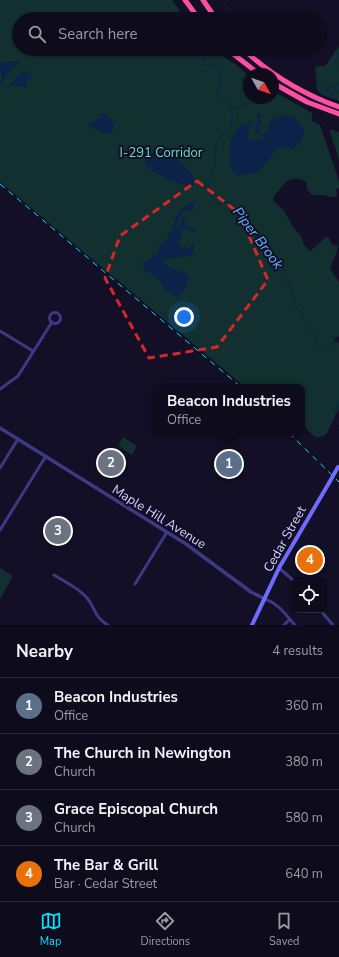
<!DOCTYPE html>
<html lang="en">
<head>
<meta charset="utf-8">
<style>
	body { margin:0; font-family:"Nunito Sans",sans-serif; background:#1c1929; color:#f1f3f6 }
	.controls { position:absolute; right:12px; bottom:12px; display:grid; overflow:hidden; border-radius:8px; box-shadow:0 1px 3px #0004 }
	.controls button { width:36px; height:36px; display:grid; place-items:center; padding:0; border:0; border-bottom:1px solid #2e2b3b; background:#0e0b1c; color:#f1f3f6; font:20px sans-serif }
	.compass { position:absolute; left:243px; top:68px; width:36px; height:36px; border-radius:50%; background:#0e0b1c; box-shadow:0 1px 3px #0004; rotate:130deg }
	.you { position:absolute; left:184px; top:317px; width:14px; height:14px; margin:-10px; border:3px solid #fff; border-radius:50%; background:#1a73e8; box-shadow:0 0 0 6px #1a73e833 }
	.badge { display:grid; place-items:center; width:26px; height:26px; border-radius:50%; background:#00e5ff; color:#fff; font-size:13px; font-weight:700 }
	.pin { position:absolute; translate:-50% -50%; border:2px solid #fff; box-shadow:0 1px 4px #0006 }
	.popup { position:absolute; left:153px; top:384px; width:152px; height:52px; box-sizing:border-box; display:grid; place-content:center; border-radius:8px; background:#0e0b1c; filter:drop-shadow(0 1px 3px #0005); font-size:13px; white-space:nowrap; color:#9b9ba3 }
	.popup b { font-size:15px; color:#f1f3f6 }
	.popup::after { content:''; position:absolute; left:50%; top:100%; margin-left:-8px; border:8px solid transparent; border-top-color:#0e0b1c }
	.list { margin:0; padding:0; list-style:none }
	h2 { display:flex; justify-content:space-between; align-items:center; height:52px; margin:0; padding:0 16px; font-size:17px }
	h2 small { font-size:13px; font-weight:400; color:#9b9ba3 }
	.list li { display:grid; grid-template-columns:26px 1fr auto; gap:12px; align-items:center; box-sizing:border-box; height:56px; padding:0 16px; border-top:1px solid #2e2b3b }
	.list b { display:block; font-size:15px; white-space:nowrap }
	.list p { margin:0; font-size:13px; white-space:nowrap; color:#9b9ba3 }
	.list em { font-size:13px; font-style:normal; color:#9b9ba3 }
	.icon { flex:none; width:22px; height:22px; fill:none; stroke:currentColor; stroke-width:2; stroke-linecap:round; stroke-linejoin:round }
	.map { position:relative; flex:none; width:339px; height:625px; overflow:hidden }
	.search { position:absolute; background:#0e0b1c; box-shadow:0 1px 3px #0004; left:12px; right:12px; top:12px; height:44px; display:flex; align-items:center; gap:10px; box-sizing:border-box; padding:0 14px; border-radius:22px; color:#9b9ba3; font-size:15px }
	.sheet { height:276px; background:#0e0b1c }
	nav { display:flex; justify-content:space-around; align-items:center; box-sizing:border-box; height:56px; border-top:1px solid #2e2b3b; background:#0e0b1c; font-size:11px; color:#9b9ba3 }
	nav a { display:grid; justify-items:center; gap:2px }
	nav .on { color:#00e5ff }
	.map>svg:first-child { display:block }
	.green { fill:#12302f }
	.water { fill:#0c2248 }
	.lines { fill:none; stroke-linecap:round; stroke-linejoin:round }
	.stream { stroke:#0c2248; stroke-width:1 }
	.minor { stroke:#3d3a85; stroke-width:3 }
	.tertiary { stroke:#3d3a85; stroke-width:3.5 }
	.secondary { stroke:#6f6bff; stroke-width:4 }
	.motorway { stroke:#ff4fa3; stroke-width:5 }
	.rail { stroke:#00e5ff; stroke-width:1; stroke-dasharray:6 5; stroke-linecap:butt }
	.secondary-bridge { stroke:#6f6bff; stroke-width:4 }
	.marked { fill:none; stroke:#d62828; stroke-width:3; stroke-dasharray:8 5; stroke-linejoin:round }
	.labels { text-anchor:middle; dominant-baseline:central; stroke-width:4; stroke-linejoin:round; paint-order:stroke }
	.park-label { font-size:13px; fill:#5fe0c0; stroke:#130f26 }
	.street-label { font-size:13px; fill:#d9d4ff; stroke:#130f26 }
	.water-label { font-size:14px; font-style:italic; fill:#62b6ff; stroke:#130f26 }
</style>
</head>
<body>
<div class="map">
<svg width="339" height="625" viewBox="0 0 339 625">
	<rect width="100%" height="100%" fill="#130f26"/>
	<!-- green -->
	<path class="green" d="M0 0H172L182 14V16L190 19H19V49H218L224 57 235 64 249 76V98H273V91L312 113V121L320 125 339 181V188L336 189 337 195 335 197H330L324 195H312L307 189 306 182C289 172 283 186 273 198L275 203 283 209 293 227 301 236 304 245 310 251 326 237 329 238 331 244 338 246C337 254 332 261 330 269L339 282V336L334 339 335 341 339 343V409L327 433C316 444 310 431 302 424V387H245L0 182Z
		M339 46V101C322 94 316 97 316 77 316 73 315 71 315 67 319 65 323 68 326 65Z
		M329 129 339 132V160Z
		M123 437 137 446 132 455 118 446Z
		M0 568 13 576 0 599Z"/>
	<!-- water -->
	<path class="water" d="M17 61 21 62 11 70 0 85V82L3 78 0 72V63Z
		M26 71 31 73 32 79H26L27 87 9 85 20 74Z
		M102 113 107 114 112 121 114 128 111 133H103L87 125 88 123 96 121Z
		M257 113H259C262 120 261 123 258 129L260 133 264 134 268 132C267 117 283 113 295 118 298 119 303 127 304 130 304 140 299 143 293 150L280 148 277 149 259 172 237 176 233 172 231 168 230 149 231 139 239 126 249 123 251 120 252 126 248 131 249 140H259L264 138 263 136C249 132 258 126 258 119 258 117 257 115 257 113Z
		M157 151C169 154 199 170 194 185 185 189 146 172 145 161L151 154Z
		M191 202 193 203 194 209C180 211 180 215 176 228H179L182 218 186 216 183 220H187L185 222 184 224 196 230 194 232 190 229H184L179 241V245L182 247 189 248 192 244H194L193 254 190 256 165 259 163 260C169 273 183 268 190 277L182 294 177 297 166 291 160 280 145 270 142 264 158 253 159 250 158 247C177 237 169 212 191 202Z"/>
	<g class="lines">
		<!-- stream -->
		<path class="stream" d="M223 0 226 8 225 16
			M180 19V18
			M193 49 198 56 205 60
			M206 49 205 65 210 66 216 65 221 68V78L217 97 219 100C233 100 234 118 230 128L220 136 216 142 215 166 208 186 209 191 216 203 230 202 249 223 257 241 268 249 276 263 283 270 290 286 296 307 315 336 317 342 320 346 325 348 334 343 339 342
			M339 54V59
			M339 68V70
			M317 82 330 93 339 91
			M325 90 339 84
			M231 109C240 108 249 106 254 98
			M339 403 334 417 339 425"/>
		<!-- minor -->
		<path class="minor" d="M49.5 318a5.5 5.5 0 1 1 11 0a5.5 5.5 0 1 1-11 0Z
			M0 331 33 351
			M0 389 18 376 52 322
			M0 468 18 439
			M0 530 46 456
			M279 568 294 581
			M54 575C65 582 79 588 87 598 97 610 93 616 108 625
			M135 584 167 532
			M265 599C279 604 285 614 295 625
			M320 610 333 625
			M284 625 290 619"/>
		<!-- tertiary -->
		<path class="tertiary" d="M0 428 186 544 251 592 265 599"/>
		<!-- secondary -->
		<path class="secondary" d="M252 625 279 568 329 483"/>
		<!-- motorway -->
		<path class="motorway" d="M185 0 199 19
			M203 0 216 19
			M227 49 259 74
			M243 49C271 75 303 94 339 107
			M273 83 307 102 339 114"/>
		<!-- rail -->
		<path class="rail" d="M0 184 241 387
			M289 433 339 482"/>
		<!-- secondary-bridge -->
		<path class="secondary-bridge" d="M329 483 338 467"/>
	</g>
	<!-- marked area -->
	<path class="marked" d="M197 181 239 213 268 280 217 347 149 358 105 278 120 236Z"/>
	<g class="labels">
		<!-- park labels -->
		<g class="park-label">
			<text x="161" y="153">I-291 Corridor</text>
		</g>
		<!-- street labels -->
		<g class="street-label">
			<text transform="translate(159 517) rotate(32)">Maple Hill Avenue</text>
			<text transform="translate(285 539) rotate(-61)">Cedar Street</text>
		</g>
		<!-- water labels -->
		<g class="water-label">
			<text transform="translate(258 238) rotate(53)">Piper Brook</text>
		</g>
	</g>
</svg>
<div class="controls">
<button><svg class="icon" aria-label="locate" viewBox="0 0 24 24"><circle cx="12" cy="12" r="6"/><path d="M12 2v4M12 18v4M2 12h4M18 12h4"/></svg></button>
</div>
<svg class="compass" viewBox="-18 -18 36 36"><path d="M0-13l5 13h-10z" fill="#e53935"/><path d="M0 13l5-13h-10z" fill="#9b9ba3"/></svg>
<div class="you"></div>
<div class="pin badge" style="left:229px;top:464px;background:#5c6f8a">1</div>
<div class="popup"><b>Beacon Industries</b>Office</div>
<div class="pin badge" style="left:111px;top:463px;background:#6b7280">2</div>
<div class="pin badge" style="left:58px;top:531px;background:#6b7280">3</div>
<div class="pin badge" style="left:310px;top:560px;background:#e8710a">4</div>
<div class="search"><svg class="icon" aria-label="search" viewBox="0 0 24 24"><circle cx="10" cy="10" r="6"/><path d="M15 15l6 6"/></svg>Search here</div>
</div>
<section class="sheet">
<h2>Nearby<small>4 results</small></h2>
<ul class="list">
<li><span class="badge" style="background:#5c6f8a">1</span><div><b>Beacon Industries</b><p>Office</p></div><em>360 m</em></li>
<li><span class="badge" style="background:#6b7280">2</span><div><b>The Church in Newington</b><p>Church</p></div><em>380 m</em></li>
<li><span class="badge" style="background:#6b7280">3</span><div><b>Grace Episcopal Church</b><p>Church</p></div><em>580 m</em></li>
<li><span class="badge" style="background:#e8710a">4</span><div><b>The Bar &amp; Grill</b><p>Bar · Cedar Street</p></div><em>640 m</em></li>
</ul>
</section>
<nav>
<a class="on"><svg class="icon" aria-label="map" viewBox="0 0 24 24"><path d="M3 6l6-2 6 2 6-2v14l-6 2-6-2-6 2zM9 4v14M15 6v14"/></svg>Map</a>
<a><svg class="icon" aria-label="directions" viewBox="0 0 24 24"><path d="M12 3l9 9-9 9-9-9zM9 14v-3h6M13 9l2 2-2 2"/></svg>Directions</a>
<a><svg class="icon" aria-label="saved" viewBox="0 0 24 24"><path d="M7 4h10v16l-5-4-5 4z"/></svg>Saved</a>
</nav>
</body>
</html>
